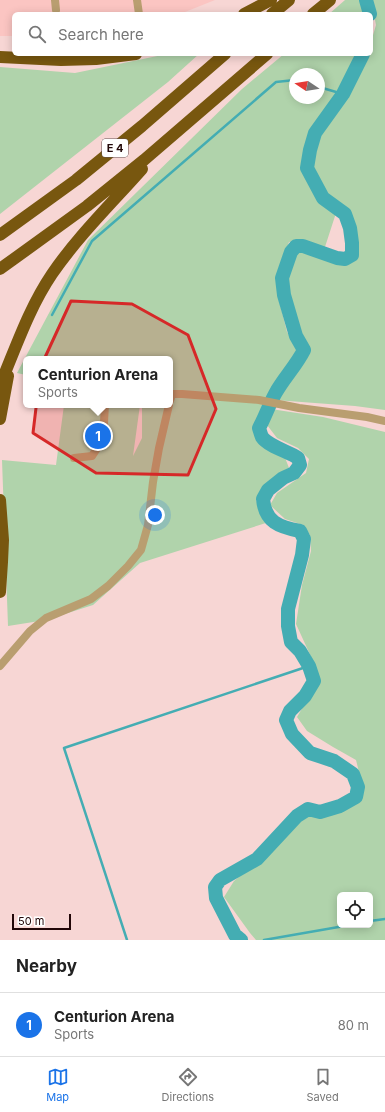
<!DOCTYPE html>
<html lang="en">
<head>
<meta charset="utf-8">
<style>
	body { margin:0; font-family:Inter,sans-serif; background:#f6f6f6; color:#222 }
	.controls { position:absolute; right:12px; bottom:12px; display:grid; overflow:hidden; border-radius:6px; box-shadow:0 2px 10px #0003 }
	.controls button { width:36px; height:36px; display:grid; place-items:center; padding:0; border:0; border-bottom:1px solid #e0e0e0; background:#fff; color:#222; font:20px sans-serif }
	.compass { position:absolute; left:289px; top:68px; width:36px; height:36px; border-radius:50%; background:#fff; box-shadow:0 2px 10px #0003; rotate:282deg }
	.scale { position:absolute; left:12px; bottom:10px; width:59px; box-sizing:border-box; padding-left:4px; border:2px solid #220708; border-top:0; font-size:11px; line-height:14px; white-space:nowrap; color:#220708; -webkit-text-stroke:3px #fff; paint-order:stroke }
	.you { position:absolute; left:155px; top:515px; width:14px; height:14px; margin:-10px; border:3px solid #fff; border-radius:50%; background:#1a73e8; box-shadow:0 0 0 6px #1a73e833 }
	.badge { display:grid; place-items:center; width:26px; height:26px; border-radius:50%; background:#1a73e8; color:#fff; font-size:13px; font-weight:700 }
	.pin { position:absolute; translate:-50% -50%; border:2px solid #fff; box-shadow:0 1px 4px #0006 }
	.popup { position:absolute; left:23px; top:356px; width:150px; height:52px; box-sizing:border-box; display:grid; place-content:center; border-radius:6px; background:#fff; filter:drop-shadow(0 1px 3px #0005); font-size:13px; white-space:nowrap; color:#767676 }
	.popup b { font-size:15px; color:#222 }
	.popup::after { content:''; position:absolute; left:50%; top:100%; margin-left:-8px; border:8px solid transparent; border-top-color:#fff }
	.list { margin:0; padding:0; list-style:none }
	h2 { display:flex; justify-content:space-between; align-items:center; height:52px; margin:0; padding:0 16px; font-size:17px }
	h2 small { font-size:13px; font-weight:400; color:#767676 }
	.list li { display:grid; grid-template-columns:26px 1fr auto; gap:12px; align-items:center; box-sizing:border-box; height:64px; padding:0 16px; border-top:1px solid #e0e0e0 }
	.list b { display:block; font-size:15px; white-space:nowrap }
	.list p { margin:0; font-size:13px; white-space:nowrap; color:#767676 }
	.list em { font-size:13px; font-style:normal; color:#767676 }
	.icon { flex:none; width:22px; height:22px; fill:none; stroke:currentColor; stroke-width:2; stroke-linecap:round; stroke-linejoin:round }
	.map { position:relative; flex:none; width:385px; height:940px; overflow:hidden }
	.search { position:absolute; background:#fff; box-shadow:0 2px 10px #0003; left:12px; right:12px; top:12px; height:44px; display:flex; align-items:center; gap:10px; box-sizing:border-box; padding:0 14px; border-radius:6px; color:#767676; font-size:15px }
	.sheet { height:116px; background:#fff }
	nav { display:flex; justify-content:space-around; align-items:center; box-sizing:border-box; height:56px; border-top:1px solid #e0e0e0; background:#fff; font-size:11px; color:#767676 }
	nav a { display:grid; justify-items:center; gap:2px }
	nav .on { color:#1a73e8 }
	.map>svg:first-child { display:block }
	.built { fill:#fbc5c2 }
	.green { fill:#b0d3ab; fill-rule:evenodd }
	.lines { fill:none; stroke-linecap:round; stroke-linejoin:round }
	.stream { stroke:#44adb3; stroke-width:2.5 }
	.river { stroke:#44adb3; stroke-width:14 }
	.minor { stroke:#b99e70; stroke-width:8 }
	.highway { stroke:#78570f; stroke-width:12 }
	.marked { fill:#d62828; fill-opacity:0.2; stroke:#d62828; stroke-width:3; stroke-linejoin:round }
	.labels { text-anchor:middle; dominant-baseline:central; stroke-width:3; stroke-linejoin:round; paint-order:stroke }
	.shield { fill:#fff; stroke:#645152; stroke-width:1 }
	.shield-label { font-size:11px; font-weight:bold; fill:#220708 }
</style>
</head>
<body>
<div class="map">
<svg width="385" height="940" viewBox="0 0 385 940">
	<rect width="100%" height="100%" fill="#f7d6d4"/>
	<!-- built -->
	<path class="built" d="M0 0H215L180 14H14V36H0Z"/>
	<!-- green -->
	<path class="green" d="M345 0H361L364 14H329Z
		M372 0H385V410L355 406 275 400 283 384 305 358 309 348 295 326 285 289 284 275 293 255 299 249 308 251 325 259 346 264 354 257 356 242 353 228 347 210 326 195 310 167 309 160 319 134 348 92 366 54H371V42L376 25 372 5Z
		M167 54H199L168 82 0 214V67L75 73Z
		M284 54H359L325 112 316 125 305 149 302 169 320 201 336 213 324 250 318 246 301 240 289 242 276 276 278 296 287 332 298 349 281 381 269 396 262 412 254 426C260 445 266 449 284 455L289 468C272 477 265 483 256 500L260 510 269 522 140 563 93 605 46 620 8 626 2 460 56 465 64 405H140L133 456 142 438V405H170V359H26V375L17 373 88 240 242 89ZM295 74H319V98H295Z
		M271 409 323 417 385 432V940H256L250 933 224 897 234 881 255 863 280 836 300 817 336 811 360 800 361 780 356 760 333 747 307 731 297 717 310 695 318 672 296 624 302 585 311 551 310 535 303 525 285 519 270 505 277 493 306 473 309 459 298 448 277 438 267 425ZM340 895H370V925H340Z"/>
	<g class="lines">
		<!-- stream -->
		<path class="stream" d="M319 87 343 94
			M52 315 92 241 276 82 295 80
			M370 921 385 919
			M127 940 64 748 309 666
			M264 940 350 925"/>
		<!-- river -->
		<path class="river" d="M366 0 370 14
			M241 940 235 935 216 898 215 887 220 880 257 859 297 816 308 809 320 812 340 806 356 797 358 787 353 774 334 761 310 753 292 734 286 720 290 711 305 696 314 681 309 666 300 651 291 642 288 626V609L302 555 304 539 300 531C279 527 265 522 263 499L268 490 283 478 294 473 300 465 298 458C289 452 268 446 262 437 261 435 260 431 259 428 265 417 269 405 275 394 283 379 296 366 304 350L296 336 284 295 282 278 291 252 296 246H303L337 258 345 259 352 255V243L350 228 345 214 323 198 307 168 310 150 315 133 343 94 363 54"/>
		<!-- minor -->
		<path class="minor" d="M55 0 56 10
			M137 0 139 14
			M170 401 172 394H182L259 400 299 408 367 417 385 421
			M74 458 92 456 103 439 105 405
			M0 666 30 631 46 618 91 599 108 586 128 566 141 550 148 525 153 482 159 448 169 405"/>
		<!-- highway -->
		<path class="highway" d="M244 14 271 0
			M272 14 289 0
			M313 14 330 0
			M0 57 61 60 96 59 136 54
			M0 235 76 180 142 126 225 54
			M0 269 87 206 144 160 267 54
			M0 385C16 347 29 308 52 274 78 236 112 203 142 169
			M0 419 8 376
			M0 500 3 540 2 562 0 592"/>
	</g>
	<!-- marked area -->
	<path class="marked" d="M71 301 132 304 188 335 216 409 188 475 96 473 33 433 41 366Z"/>
	<g class="labels">
		<!-- shield labels -->
		<rect class="shield" x="102" y="139" width="26" height="18" rx="3"/>
		<g class="shield-label">
			<text x="115" y="148">E 4</text>
		</g>
	</g>
</svg>
<div class="controls">
<button><svg class="icon" aria-label="locate" viewBox="0 0 24 24"><circle cx="12" cy="12" r="6"/><path d="M12 2v4M12 18v4M2 12h4M18 12h4"/></svg></button>
</div>
<svg class="compass" viewBox="-18 -18 36 36"><path d="M0-13l5 13h-10z" fill="#e53935"/><path d="M0 13l5-13h-10z" fill="#767676"/></svg>
<div class="scale">50 m</div>
<div class="you"></div>
<div class="pin badge" style="left:98px;top:436px">1</div>
<div class="popup"><b>Centurion Arena</b>Sports</div>
<div class="search"><svg class="icon" aria-label="search" viewBox="0 0 24 24"><circle cx="10" cy="10" r="6"/><path d="M15 15l6 6"/></svg>Search here</div>
</div>
<section class="sheet">
<h2>Nearby<small></small></h2>
<ul class="list">
<li><span class="badge">1</span><div><b>Centurion Arena</b><p>Sports</p></div><em>80 m</em></li>
</ul>
</section>
<nav>
<a class="on"><svg class="icon" aria-label="map" viewBox="0 0 24 24"><path d="M3 6l6-2 6 2 6-2v14l-6 2-6-2-6 2zM9 4v14M15 6v14"/></svg>Map</a>
<a><svg class="icon" aria-label="directions" viewBox="0 0 24 24"><path d="M12 3l9 9-9 9-9-9zM9 14v-3h6M13 9l2 2-2 2"/></svg>Directions</a>
<a><svg class="icon" aria-label="saved" viewBox="0 0 24 24"><path d="M7 4h10v16l-5-4-5 4z"/></svg>Saved</a>
</nav>
</body>
</html>
